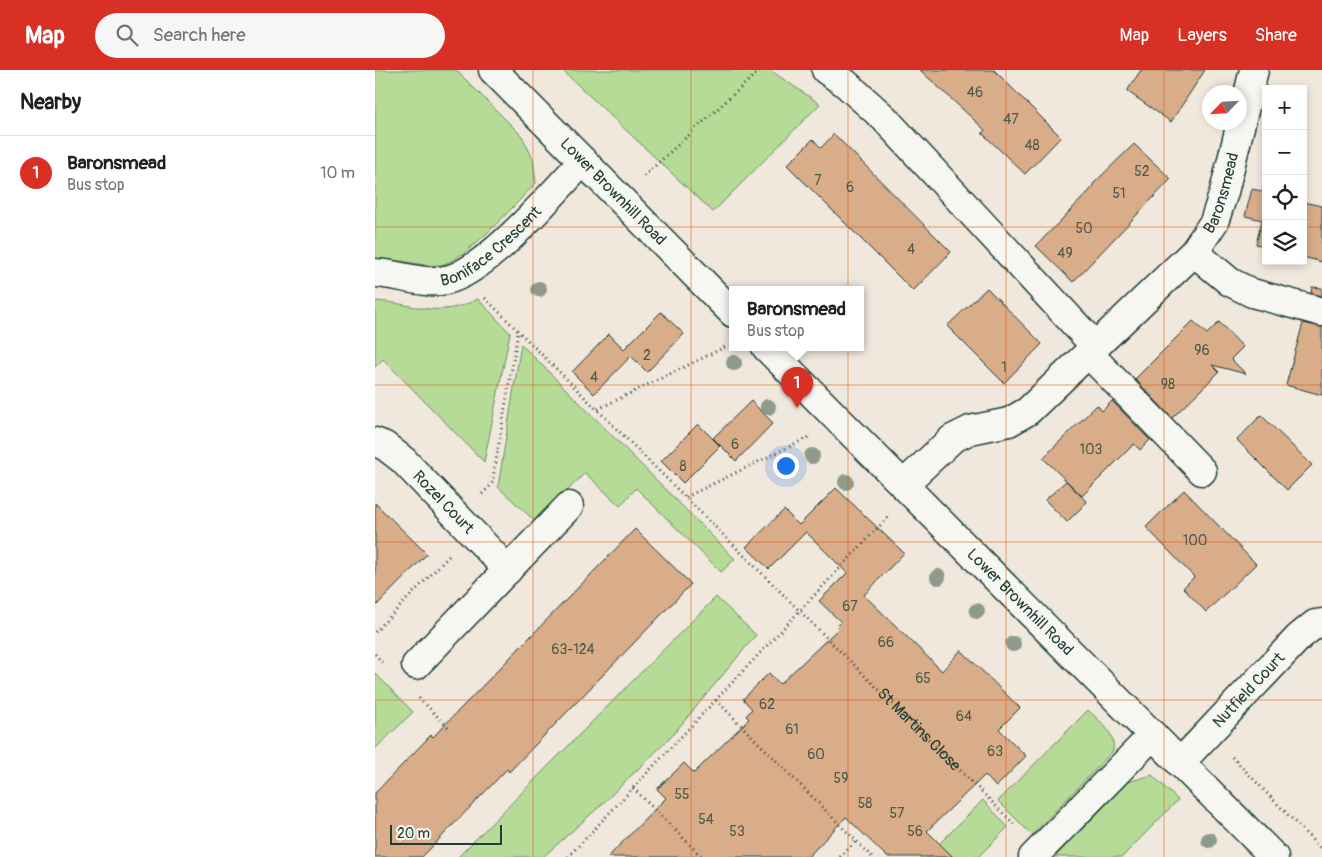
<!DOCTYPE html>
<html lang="en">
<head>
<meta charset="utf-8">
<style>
	body { margin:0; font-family:Pangolin,sans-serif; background:#f6f6f6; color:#202124 }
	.controls { position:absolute; right:15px; top:15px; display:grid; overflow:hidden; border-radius:0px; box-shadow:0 2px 8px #0003 }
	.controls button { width:45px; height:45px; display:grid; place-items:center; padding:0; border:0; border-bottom:1px solid #e0e0e0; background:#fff; color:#202124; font:25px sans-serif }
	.compass { position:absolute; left:827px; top:15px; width:45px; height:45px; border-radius:50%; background:#fff; box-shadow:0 2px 8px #0003; rotate:245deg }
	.scale { position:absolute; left:15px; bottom:12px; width:112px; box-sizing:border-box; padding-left:5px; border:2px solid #1f3d34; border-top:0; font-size:14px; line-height:18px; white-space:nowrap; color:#1f3d34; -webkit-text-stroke:4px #f6f6f2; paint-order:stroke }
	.you { position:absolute; left:410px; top:395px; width:18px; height:18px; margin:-12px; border:4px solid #fff; border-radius:50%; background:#1a73e8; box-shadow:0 0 0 8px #1a73e833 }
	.badge { display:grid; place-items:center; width:32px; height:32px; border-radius:50%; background:#d93025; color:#fff; font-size:16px; font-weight:700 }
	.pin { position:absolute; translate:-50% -41px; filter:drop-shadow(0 1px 2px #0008) }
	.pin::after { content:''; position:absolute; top:26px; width:18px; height:15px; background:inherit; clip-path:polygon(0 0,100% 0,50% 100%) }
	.popup { position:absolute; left:354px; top:216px; width:135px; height:65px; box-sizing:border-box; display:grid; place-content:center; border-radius:0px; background:#fff; filter:drop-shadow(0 1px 4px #0005); font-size:16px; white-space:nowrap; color:#757577 }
	.popup b { font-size:19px; color:#202124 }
	.popup::after { content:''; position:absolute; left:50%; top:100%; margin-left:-10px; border:10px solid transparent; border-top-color:#fff }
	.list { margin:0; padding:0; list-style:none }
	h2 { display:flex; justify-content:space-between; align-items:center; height:65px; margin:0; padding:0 20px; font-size:21px }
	h2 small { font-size:16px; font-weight:400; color:#757577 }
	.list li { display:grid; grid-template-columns:32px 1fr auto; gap:15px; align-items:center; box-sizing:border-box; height:75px; padding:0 20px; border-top:1px solid #e0e0e0 }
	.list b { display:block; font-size:19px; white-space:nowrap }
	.list p { margin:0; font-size:16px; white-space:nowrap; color:#757577 }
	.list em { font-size:16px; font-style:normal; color:#757577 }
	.icon { flex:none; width:28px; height:28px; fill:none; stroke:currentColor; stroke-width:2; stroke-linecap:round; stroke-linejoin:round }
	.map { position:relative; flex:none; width:947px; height:787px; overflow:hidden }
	header { display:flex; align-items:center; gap:30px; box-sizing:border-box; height:70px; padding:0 25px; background:#d93025; color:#fff }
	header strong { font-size:24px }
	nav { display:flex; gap:28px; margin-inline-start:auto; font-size:18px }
	.search { width:350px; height:45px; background:#f6f6f6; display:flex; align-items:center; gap:12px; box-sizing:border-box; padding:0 18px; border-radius:28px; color:#757577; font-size:19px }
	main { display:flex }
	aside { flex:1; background:#fff }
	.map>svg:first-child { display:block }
	.green { fill:#b5db96; stroke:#6a8c65 }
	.building { fill:#d9ac8a; stroke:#1f3d34 }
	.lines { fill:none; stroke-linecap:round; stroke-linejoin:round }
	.minor-casing { stroke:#1f3d34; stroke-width:31 }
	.path { stroke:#1f3d34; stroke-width:3; stroke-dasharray:1 4; stroke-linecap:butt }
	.minor { stroke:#f6f6f2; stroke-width:28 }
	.tree { fill:#8e9b8b }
	.grid { fill:none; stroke:#de580e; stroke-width:1; stroke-opacity:0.55 }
	.labels { text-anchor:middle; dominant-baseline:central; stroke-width:4.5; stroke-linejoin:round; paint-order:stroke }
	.number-label { font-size:14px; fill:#4e594a }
	.street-label { font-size:16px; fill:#1f3d34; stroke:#f6f6f2 }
</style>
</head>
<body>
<header>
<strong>Map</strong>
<div class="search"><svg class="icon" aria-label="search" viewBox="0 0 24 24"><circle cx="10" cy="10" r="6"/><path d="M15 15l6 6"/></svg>Search here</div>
<nav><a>Map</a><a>Layers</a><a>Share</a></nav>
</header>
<main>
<aside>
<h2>Nearby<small></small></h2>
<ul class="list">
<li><span class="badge">1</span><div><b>Baronsmead</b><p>Bus stop</p></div><em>10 m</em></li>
</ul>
</aside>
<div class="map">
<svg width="947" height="787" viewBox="0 0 947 787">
	<rect width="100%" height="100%" fill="#f0e7dd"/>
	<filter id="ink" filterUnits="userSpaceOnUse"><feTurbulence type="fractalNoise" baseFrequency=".02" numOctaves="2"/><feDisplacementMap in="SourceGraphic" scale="10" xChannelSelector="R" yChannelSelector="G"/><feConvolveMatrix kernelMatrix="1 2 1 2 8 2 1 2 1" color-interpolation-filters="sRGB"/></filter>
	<g filter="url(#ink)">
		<!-- green -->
		<path class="green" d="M0 0H81L147 66 158 89 161 113C140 134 92 190 65 195 49 198 21 187 0 190Z
			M187 0H395L445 34 338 142Z
			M103 229 135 263 109 392 8 289 0 297V231C42 233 60 250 103 229Z
			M146 274 360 489 346 502 261 418 245 436 210 403 161 452 123 417Z
			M341 527 381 565 296 667 224 737 168 787H83Z
			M0 603 38 642 0 679Z
			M713 640C725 652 741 662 738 681L657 765 623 731Z
			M777 705 803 730 747 787H680L753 712Z
			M608 730 633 757 603 787H551Z"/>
		<!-- building -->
		<path class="building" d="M545 0H619L686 67 650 104 607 63 610 60Z
			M766 0H830L796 52 752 21Z
			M459 64 576 182 538 221 412 95 438 69 446 78Z
			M759 74 796 109 698 212 661 176 719 116 718 114Z
			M877 119 891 122V177L881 174 887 150 870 146Z
			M928 132 947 136V192L928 187Z
			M937 217 947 218V226L936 223Z
			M612 218 667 274 629 313 572 256Z
			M286 242 309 264 272 302 256 286 219 324 197 302 234 264 249 279Z
			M818 251 832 264 844 252 868 277 856 289 871 304 837 295 844 302 797 348 760 309Z
			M928 253 947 257V325L911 315Z
			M376 331 398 353 361 391 338 368Z
			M737 331 775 370 765 380 759 374 707 426 668 388 722 335 727 341Z
			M886 345 937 395 912 420 862 370Z
			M323 354 345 376 308 413 286 391Z
			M691 411 712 432 692 452 670 430Z
			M461 418 529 483 489 525 567 601 586 580 645 638 624 659 651 686 621 717 610 705 552 761 578 787H512L471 747 433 787H233L291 728 282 719 309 693 319 703 374 649 371 646 377 639 368 629 394 603 405 614 463 559 461 557 466 552 444 531 472 503 431 462 394 499 371 477 409 440 424 455Z
			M809 420 881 494 831 542 808 518 819 507 771 457Z
			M0 433 52 484 0 537Z
			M260 459 316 514 134 702 132 699 47 787H0V723L56 665 58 667Z"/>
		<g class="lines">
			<!-- minor casing -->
			<g class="minor-casing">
				<g id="minor">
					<path id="s2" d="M118 0 358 243"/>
					<path d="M451 0 470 13 509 48 721 277"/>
					<path d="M819 182 855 212 877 223 947 242"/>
					<path id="s3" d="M0 203C24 204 48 215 71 210 111 202 179 122 208 91"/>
					<path id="s4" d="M391 277 899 787"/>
					<path d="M714 284 827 401"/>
					<path id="s5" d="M0 372 10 376 28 390 133 500"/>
					<path id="s6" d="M528 415 577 369 595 360 634 352 653 341 819 182 839 152 849 122 879 0"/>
					<path d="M41 595 194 436"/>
					<path id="s7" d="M805 693 924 567 940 554 947 553"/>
					<path d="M658 787 778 665"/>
				</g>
			</g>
			<!-- path -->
			<g class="path">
				<path d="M269 106 385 0"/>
				<path id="s1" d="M110 228 641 756"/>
				<path d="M223 339 352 276"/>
				<path d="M107 424 117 414 143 262"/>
				<path d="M311 427 434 367"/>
				<path d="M0 562 74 486"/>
				<path d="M0 584 7 592"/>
				<path d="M44 628 73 657"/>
				<path d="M341 630 497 787"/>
				<path d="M857 687 947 780"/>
				<path d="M258 718 327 787"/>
				<path d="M193 787 513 447"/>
				<path d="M465 787 481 771"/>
			</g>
			<!-- minor -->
			<use href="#minor" class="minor"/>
		</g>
		<!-- trees -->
		<g class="tree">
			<circle cx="164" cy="219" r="8"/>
			<circle cx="359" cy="293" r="8"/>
			<circle cx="393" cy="337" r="8"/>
			<circle cx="437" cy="386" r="8"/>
			<circle cx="471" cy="412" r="8"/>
			<circle cx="563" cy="507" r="8"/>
			<circle cx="602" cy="541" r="8"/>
			<circle cx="638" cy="574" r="8"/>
			<circle cx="834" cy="770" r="8"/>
		</g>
	</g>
	<!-- grid -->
	<path class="grid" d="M158 0V787M316 0V787M473 0V787M631 0V787M789 0V787M0 157H891M928 157H947M0 315H947M0 472H947M0 630H947"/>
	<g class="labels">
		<!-- number labels -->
		<g class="number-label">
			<text x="600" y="22">46</text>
			<text x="636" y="49">47</text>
			<text x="657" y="75">48</text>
			<text x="767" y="101">52</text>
			<text x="443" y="110">7</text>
			<text x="475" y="117">6</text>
			<text x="744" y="123">51</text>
			<text x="709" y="158">50</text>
			<text x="536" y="179">4</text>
			<text x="690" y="183">49</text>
			<text x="827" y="280">96</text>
			<text x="272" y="285">2</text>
			<text x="629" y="297">1</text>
			<text x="219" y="307">4</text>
			<text x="793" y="314">98</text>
			<text x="360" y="374">6</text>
			<text x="716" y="379">103</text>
			<text x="308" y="396">8</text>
			<text x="820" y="470">100</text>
			<text x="475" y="536">67</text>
			<text x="511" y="572">66</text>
			<text x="198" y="579">63-124</text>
			<text x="548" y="608">65</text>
			<text x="392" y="634">62</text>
			<text x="589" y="646">64</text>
			<text x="417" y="659">61</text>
			<text x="620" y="681">63</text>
			<text x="441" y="684">60</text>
			<text x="466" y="708">59</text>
			<text x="307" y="724">55</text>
			<text x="490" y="733">58</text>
			<text x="522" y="743">57</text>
			<text x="331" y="749">54</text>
			<text x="362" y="761">53</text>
			<text x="540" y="761">56</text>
		</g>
		<!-- street labels -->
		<g class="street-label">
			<text stroke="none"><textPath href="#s6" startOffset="445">Baronsmead</textPath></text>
			<text stroke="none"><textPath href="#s2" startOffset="171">Lower Brownhill Road</textPath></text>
			<text stroke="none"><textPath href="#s3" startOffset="128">Boniface Crescent</textPath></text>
			<text stroke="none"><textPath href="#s5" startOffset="92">Rozel Court</textPath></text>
			<text stroke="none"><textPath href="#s4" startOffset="360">Lower Brownhill Road</textPath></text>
			<text stroke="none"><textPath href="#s7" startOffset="100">Nutfield Court</textPath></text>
			<text stroke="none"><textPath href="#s1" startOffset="612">St Martins Close</textPath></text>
		</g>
	</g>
</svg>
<div class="controls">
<button>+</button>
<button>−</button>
<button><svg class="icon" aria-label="locate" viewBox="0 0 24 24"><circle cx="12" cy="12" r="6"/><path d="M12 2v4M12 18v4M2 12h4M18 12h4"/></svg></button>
<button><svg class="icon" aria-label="layers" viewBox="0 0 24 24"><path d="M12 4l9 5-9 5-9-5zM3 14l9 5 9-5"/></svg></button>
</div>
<svg class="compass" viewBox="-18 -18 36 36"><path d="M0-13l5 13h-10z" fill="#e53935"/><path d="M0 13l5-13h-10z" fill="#757577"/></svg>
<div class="scale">20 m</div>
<div class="you"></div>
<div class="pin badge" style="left:422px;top:338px">1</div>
<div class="popup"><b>Baronsmead</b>Bus stop</div>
</div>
</main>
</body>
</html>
